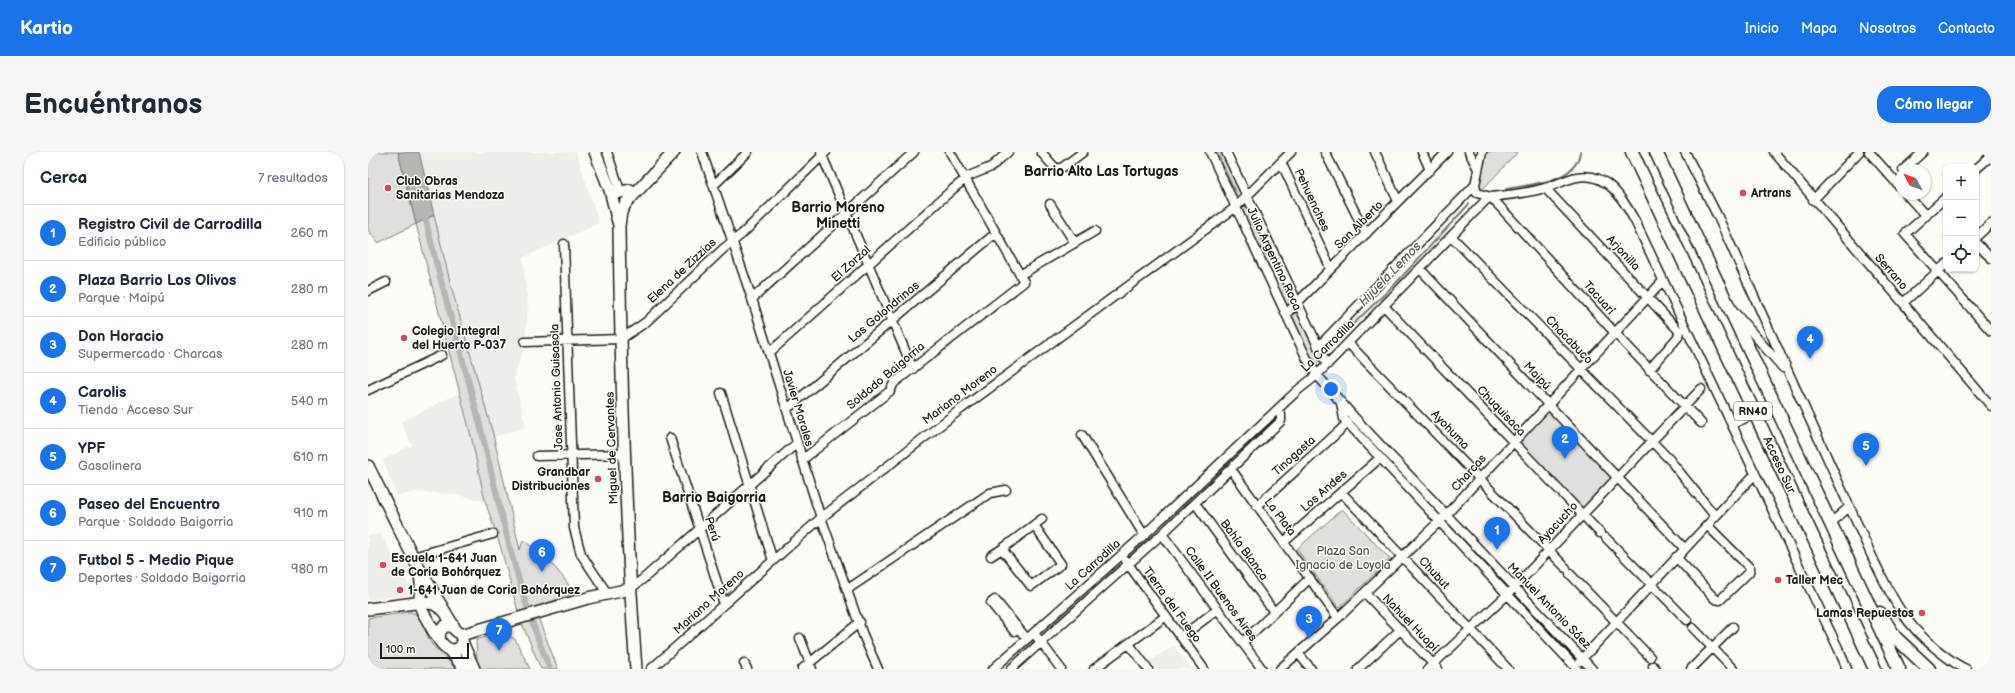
<!DOCTYPE html>
<html lang="es">
<head>
<meta charset="utf-8">
<style>
	body { margin:0; font-family:"Balsamiq Sans",sans-serif; background:#f6f6f7; color:#1f2937 }
	.controls { position:absolute; right:12px; top:12px; display:grid; overflow:hidden; border-radius:8px; box-shadow:0 1px 3px #0004 }
	.controls button { width:36px; height:36px; display:grid; place-items:center; padding:0; border:0; border-bottom:1px solid #e0e1e3; background:#fff; color:#1f2937; font:20px sans-serif }
	.compass { position:absolute; left:1527px; top:12px; width:36px; height:36px; border-radius:50%; background:#fff; box-shadow:0 1px 3px #0004; rotate:311deg }
	.scale { position:absolute; left:12px; bottom:10px; width:89px; box-sizing:border-box; padding-left:4px; border:2px solid #1c1c1c; border-top:0; font-size:11px; line-height:14px; white-space:nowrap; color:#1c1c1c; -webkit-text-stroke:3px #fdfcf7; paint-order:stroke }
	.you { position:absolute; left:963px; top:237px; width:14px; height:14px; margin:-10px; border:3px solid #fff; border-radius:50%; background:#1a73e8; box-shadow:0 0 0 6px #1a73e833 }
	.badge { display:grid; place-items:center; width:26px; height:26px; border-radius:50%; background:#1a73e8; color:#fff; font-size:13px; font-weight:700 }
	.pin { position:absolute; translate:-50% -33px; filter:drop-shadow(0 1px 2px #0008) }
	.pin::after { content:''; position:absolute; top:21px; width:14px; height:12px; background:inherit; clip-path:polygon(0 0,100% 0,50% 100%) }
	.list { margin:0; padding:0; list-style:none }
	h2 { display:flex; justify-content:space-between; align-items:center; height:52px; margin:0; padding:0 16px; font-size:17px }
	h2 small { font-size:13px; font-weight:400; color:#747a83 }
	.list li { display:grid; grid-template-columns:26px 1fr auto; gap:12px; align-items:center; box-sizing:border-box; height:56px; padding:0 16px; border-top:1px solid #e0e1e3 }
	.list b { display:block; font-size:15px; white-space:nowrap }
	.list p { margin:0; font-size:13px; white-space:nowrap; color:#747a83 }
	.list em { font-size:13px; font-style:normal; color:#747a83 }
	.icon { flex:none; width:22px; height:22px; fill:none; stroke:currentColor; stroke-width:2; stroke-linecap:round; stroke-linejoin:round }
	.map { position:relative; flex:none; width:1623px; height:517px; overflow:hidden; border-radius:16px }
	header { display:flex; align-items:center; gap:24px; box-sizing:border-box; height:56px; padding:0 20px; background:#1a73e8; color:#fff }
	header strong { font-size:19px }
	nav { display:flex; gap:22px; margin-inline-start:auto; font-size:14px }
	.intro { display:flex; align-items:center; justify-content:space-between; box-sizing:border-box; height:96px; padding:0 24px }
	h1 { margin:0; font-size:28px }
	.button { padding:10px 18px; border-radius:16px; background:#1a73e8; color:#fff; font-size:14px; font-weight:700 }
	main { display:flex; gap:24px; padding:0 24px }
	aside { flex:1; background:#fff; border-radius:16px; box-shadow:0 1px 3px #0004 }
	.map>svg:first-child { display:block }
	.built { fill:#eeede9 }
	.green { fill:#e0dfdb; stroke:#7e7e7c }
	.water { fill:#b7b6b2; stroke:#797876 }
	.lines { fill:none; stroke-linecap:round; stroke-linejoin:round }
	.stream { stroke:#797876; stroke-width:2 }
	.canal { stroke:#b7b6b2; stroke-width:6 }
	.minor-casing { stroke:#1c1c1c; stroke-width:11 }
	.major-casing { stroke:#1c1c1c; stroke-width:14 }
	.highway-casing { stroke:#1c1c1c; stroke-width:15 }
	.minor { stroke:#fdfcf7; stroke-width:8 }
	.major { stroke:#fdfcf7; stroke-width:11 }
	.highway { stroke:#fdfcf7; stroke-width:12 }
	.poi-dot { fill:#d1495b; stroke:#fdfcf7; stroke-width:1.5 }
	.labels { text-anchor:middle; dominant-baseline:central; stroke-width:3; stroke-linejoin:round; paint-order:stroke }
	.shield { fill:#fdfcf7; stroke:#605f5e; stroke-width:1 }
	.shield-label { font-size:11px; font-weight:bold; fill:#1c1c1c }
	.poi-label { font-size:12px; font-weight:bold; fill:#1c1c1c; stroke:#fdfcf7; text-anchor:start }
	.street-label { font-size:12px; fill:#1c1c1c; stroke:#fdfcf7 }
	.park-label { font-size:12px; fill:#575655; stroke:#fdfcf7 }
	.water-label { font-size:13px; font-style:italic; fill:#5a5a58; stroke:#fdfcf7 }
	.quarter-label { font-size:14px; font-weight:bold; fill:#1c1c1c; stroke:#fdfcf7 }
</style>
</head>
<body>
<header>
<strong>Kartio</strong>
<nav><a>Inicio</a><a>Mapa</a><a>Nosotros</a><a>Contacto</a></nav>
</header>
<div class="intro"><h1>Encuéntranos</h1><a class="button">Cómo llegar</a></div>
<main>
<aside>
<h2>Cerca<small>7 resultados</small></h2>
<ul class="list">
<li><span class="badge">1</span><div><b>Registro Civil de Carrodilla</b><p>Edificio público</p></div><em>260 m</em></li>
<li><span class="badge">2</span><div><b>Plaza Barrio Los Olivos</b><p>Parque · Maipú</p></div><em>280 m</em></li>
<li><span class="badge">3</span><div><b>Don Horacio</b><p>Supermercado · Charcas</p></div><em>280 m</em></li>
<li><span class="badge">4</span><div><b>Carolis</b><p>Tienda · Acceso Sur</p></div><em>540 m</em></li>
<li><span class="badge">5</span><div><b>YPF</b><p>Gasolinera</p></div><em>610 m</em></li>
<li><span class="badge">6</span><div><b>Paseo del Encuentro</b><p>Parque · Soldado Baigorria</p></div><em>910 m</em></li>
<li><span class="badge">7</span><div><b>Futbol 5 - Medio Pique</b><p>Deportes · Soldado Baigorria</p></div><em>980 m</em></li>
</ul>
</aside>
<div class="map">
<svg width="1623" height="517" viewBox="0 0 1623 517">
	<rect width="100%" height="100%" fill="#fdfcf7"/>
	<filter id="ink" filterUnits="userSpaceOnUse"><feTurbulence type="fractalNoise" baseFrequency=".025" numOctaves="2"/><feDisplacementMap in="SourceGraphic" scale="8" xChannelSelector="R" yChannelSelector="G"/><feConvolveMatrix kernelMatrix="1 2 1 2 8 2 1 2 1" color-interpolation-filters="sRGB"/></filter>
	<g filter="url(#ink)">
		<!-- built -->
		<path class="built" d="M51 0H208L231 71 155 106 160 154 157 190 146 227 158 275 105 291 117 349 85 342 46 340 29 344 15 308 44 293 33 270 91 241 103 284 83 134Z
			M1121 372 1131 382 1116 397 1107 386Z
			M13 382 46 442 0 448V383Z
			M806 494 824 517H787L782 509Z"/>
		<!-- green -->
		<path class="green" d="M0 0H30L48 72 66 63 83 134 125 282 152 398 155 388C176 403 194 420 206 442L166 455 190 517H173L152 467 132 393 117 349 104 288 48 72 10 91 0 78Z
			M849 0H854L873 41 870 45Z
			M1118 0H1150L1113 39 1110 32Z
			M877 53 924 148 920 154 918 153 874 57Z
			M927 161H930L951 208 947 213 924 165Z
			M1180 253 1249 325 1214 362 1146 289Z
			M974 357 1022 407 971 456 929 397Z
			M42 460C54 461 57 482 63 491 70 501 81 507 87 517H0V466Z
			M133 480 147 487 162 517H112L109 511 108 488Z"/>
		<!-- water -->
		<path class="water" d="M30 0H51L66 63 48 72Z"/>
		<g class="lines">
			<!-- stream -->
			<path class="stream" d="M1138 37C1162 32 1208 31 1212 0
				M956 200 1028 131 1101 52"/>
			<!-- canal -->
			<path class="canal" d="M56 60C72 132 94 202 112 273 132 355 149 439 182 517"/>
			<!-- minor casing -->
			<g class="minor-casing">
				<path id="minor" d="M239 0 253 41
					M334 0 384 147 450 357 495 483 510 517
					M673 0 688 17 695 15 715 0
					M842 0 939 207 949 223 986 265 1224 517
					M858 0 959 213
					M957 0 998 82
					M1007 0 1030 49
					M1054 0 1062 18
					M1101 0 1110 17
					M1114 0 1107 33 1109 41 1123 45 1247 181 1333 271
					M1317 0 1350 65 1507 411C1525 447 1535 470 1567 496 1577 504 1586 512 1598 517
					M1406 0 1623 254
					M1501 0 1533 36
					M453 1 545 217
					M913 10 963 117
					M1608 17 1623 4
					M1535 18 1555 0
					M346 33 380 0
					M1177 36 1311 179 1310 185 1281 218
					M1538 42 1558 64
					M1578 45 1537 82 1623 179
					M1445 48 1491 0
					M682 52 707 91
					M1083 84 1302 308
					M1608 85 1623 71
					M1608 91 1623 106
					M196 92 206 376 213 402 239 441
					M1052 117 1317 397
					M652 123 727 79
					M0 139 18 130
					M384 147 546 0
					M1535 151 1578 112
					M1016 154 1232 381
					M918 162 1079 0
					M1368 162 1415 216
					M157 190 253 187 278 170 355 97 374 82 458 0
					M981 192 1198 416
					M950 195 1107 33
					M401 201 585 37 601 24 623 15 640 0
					M0 238 74 203
					M353 241 405 409
					M973 251 976 267 1209 517
					M419 257 628 81
					M1364 272 1387 262
					M714 283 776 383
					M302 286 356 452
					M169 304 257 302
					M434 308 522 239 526 231 656 130 582 0
					M1305 312 1347 364
					M863 317 970 466
					M974 341 1140 517
					M827 351 906 460
					M889 354 980 271
					M1463 371 1481 355
					M666 373 693 412 663 434 634 397Z
					M666 373 674 367
					M794 382 894 517
					M1238 386 1319 468
					M916 390 1012 306
					M623 404 634 397
					M45 405 125 382
					M1308 405 1347 447 1352 448 1381 420 1382 416 1339 373
					M758 409 836 517
					M1202 422 1282 505
					M262 437 275 427 429 291
					M480 437 622 341 638 338
					M997 441 1070 517
					M650 476 646 479 623 451 627 448 659 487
					M1325 476 1365 517
					M666 481 693 517
					M813 485 850 457
					M432 486 444 517
					M874 491 942 426
					M761 492 780 517
					M930 501 943 517
					M1212 509 1387 322
					M376 511 379 517
					M1285 514 1288 517
					M283 517 453 366 593 257 868 55 923 0
					M434 517 492 470
					M625 517 776 383 930 238 949 223 1117 49 1123 45C1141 43 1160 41 1177 36 1188 33 1198 27 1209 25 1239 19 1255 47 1267 69L1471 498 1479 517
					M643 517 794 382 913 269V263L909 258
					M726 517 798 464
					M912 517 970 466 1078 363 1295 129
					M990 517 1032 478
					M1060 517 1140 442 1333 237
					M1323 517 1365 475"/>
			</g>
			<!-- major casing -->
			<g class="major-casing">
				<path id="major" d="M227 0 242 38 250 70
					M242 38 249 41 262 38
					M0 314 48 411 86 475
					M51 420C56 435 51 438 52 451 52 458 58 465 61 471 68 483 80 510 95 492L93 483 83 474H77L72 479 71 488
					M0 457 55 450 66 452 75 458
					M93 483 220 446 262 437
					M95 492 106 517
					M82 499 97 517
					M268 517C257 370 253 222 251 74L253 60 258 51 306 0"/>
			</g>
			<!-- highway casing -->
			<g class="highway-casing">
				<path id="highway" d="M1264 0 1507 517
					M1288 0 1531 517
					M1512 461 1527 485 1561 517"/>
			</g>
			<!-- minor -->
			<use href="#minor" class="minor"/>
			<!-- major -->
			<use href="#major" class="major"/>
			<!-- highway -->
			<use href="#highway" class="highway"/>
		</g>
	</g>
	<!-- markers -->
	<g class="poi-dot">
		<circle cx="20" cy="36" r="4"/>
		<circle cx="1375" cy="41" r="4"/>
		<circle cx="36" cy="186" r="4"/>
		<circle cx="230" cy="327" r="4"/>
		<circle cx="15" cy="413" r="4"/>
		<circle cx="1410" cy="428" r="4"/>
		<circle cx="32" cy="438" r="4"/>
		<circle cx="1554" cy="461" r="4"/>
	</g>
	<g class="labels">
		<!-- shield labels -->
		<rect class="shield" x="1366" y="250" width="38" height="18" rx="3"/>
		<g class="shield-label">
			<text x="1385" y="259">RN40</text>
		</g>
		<!-- poi labels -->
		<g class="poi-label">
			<text x="28" y="29">Club Obras<tspan x="28" dy="14">Sanitarias Mendoza</tspan></text>
			<text x="1383" y="41">Artrans</text>
			<text x="44" y="179">Colegio Integral<tspan x="44" dy="14">del Huerto P-037</tspan></text>
			<text x="222" y="320" text-anchor="end">Grandbar<tspan x="222" dy="14">Distribuciones</tspan></text>
			<text x="23" y="406">Escuela 1-641 Juan<tspan x="23" dy="14">de Coria Bohórquez</tspan></text>
			<text x="1418" y="428">Taller Mec</text>
			<text x="40" y="438">1-641 Juan de Coria Bohórquez</text>
			<text x="1546" y="461" text-anchor="end">Lamas Repuestos</text>
		</g>
		<!-- street labels -->
		<g class="street-label">
			<text transform="translate(944 48) rotate(65)">Pehuenches</text>
			<text transform="translate(991 73) rotate(-45)">San Alberto</text>
			<text transform="translate(1255 101) rotate(47)">Arjonilla</text>
			<text transform="translate(906 107) rotate(65)">Julio Argentino Roca</text>
			<text transform="translate(483 112) rotate(-42)">El Zorzal</text>
			<text transform="translate(314 119) rotate(-43)">Elena de Zizzias</text>
			<text transform="translate(1523 120) rotate(49)">Serrano</text>
			<text transform="translate(1231 146) rotate(48)">Tacuarí</text>
			<text transform="translate(516 160) rotate(-40)">Las Golondrinas</text>
			<text transform="translate(1201 188) rotate(46)">Chacabuco</text>
			<text transform="translate(960 194) rotate(-44)">La Carrodilla</text>
			<text transform="translate(518 224) rotate(-40)">Soldado Baigorria</text>
			<text transform="translate(1169 224) rotate(47)">Maipú</text>
			<text transform="translate(189 235) rotate(-92)">Jose Antonio Guisasola</text>
			<text transform="translate(592 243) rotate(-37)">Mariano Moreno</text>
			<text transform="translate(430 256) rotate(73)">Javier Morales</text>
			<text transform="translate(1133 259) rotate(46)">Chuquisaca</text>
			<text transform="translate(1082 278) rotate(46)">Ayohuma</text>
			<text transform="translate(244 296) rotate(-92)">Miguel de Cervantes</text>
			<text transform="translate(926 304) rotate(-42)">Tinogasta</text>
			<text transform="translate(1411 313) rotate(65)">Acceso Sur</text>
			<text transform="translate(1101 321) rotate(-48)">Charcas</text>
			<text transform="translate(956 339) rotate(-41)">Los Andes</text>
			<text transform="translate(912 365) rotate(53)">La Plata</text>
			<text transform="translate(1190 371) rotate(-47)">Ayacucho</text>
			<text transform="translate(344 377) rotate(72)">Perú</text>
			<text transform="translate(876 398) rotate(54)">Bahía Blanca</text>
			<text transform="translate(725 413) rotate(-42)">La Carrodilla</text>
			<text transform="translate(1066 421) rotate(47)">Chubut</text>
			<text transform="translate(853 442) rotate(54)">Calle II Buenos Aires</text>
			<text transform="translate(341 450) rotate(-42)">Mariano Moreno</text>
			<text transform="translate(804 453) rotate(54)">Tierra del Fuego</text>
			<text transform="translate(1181 454) rotate(46)">Manuel Antonio Sáez</text>
			<text transform="translate(1042 471) rotate(46)">Nahuel Huapí</text>
		</g>
		<!-- park labels -->
		<g class="park-label">
			<text x="975" y="399">Plaza San<tspan x="975" dy="14">Ignacio de Loyola</tspan></text>
		</g>
		<!-- water labels -->
		<g class="water-label">
			<text transform="translate(1022 122) rotate(-46)">Hijuela Lemos</text>
		</g>
		<!-- quarter labels -->
		<g class="quarter-label">
			<text x="733" y="19">Barrio Alto Las Tortugas</text>
			<text x="470" y="55">Barrio Moreno<tspan x="470" dy="16">Minetti</tspan></text>
			<text x="346" y="345">Barrio Baigorria</text>
		</g>
	</g>
</svg>
<div class="controls">
<button>+</button>
<button>−</button>
<button><svg class="icon" aria-label="locate" viewBox="0 0 24 24"><circle cx="12" cy="12" r="6"/><path d="M12 2v4M12 18v4M2 12h4M18 12h4"/></svg></button>
</div>
<svg class="compass" viewBox="-18 -18 36 36"><path d="M0-13l5 13h-10z" fill="#e53935"/><path d="M0 13l5-13h-10z" fill="#747a83"/></svg>
<div class="scale">100 m</div>
<div class="you"></div>
<div class="pin badge" style="left:1129px;top:398px">1</div>
<div class="pin badge" style="left:1197px;top:307px">2</div>
<div class="pin badge" style="left:941px;top:487px">3</div>
<div class="pin badge" style="left:1442px;top:207px">4</div>
<div class="pin badge" style="left:1498px;top:314px">5</div>
<div class="pin badge" style="left:174px;top:420px">6</div>
<div class="pin badge" style="left:131px;top:499px">7</div>
</div>
</main>
</body>
</html>
